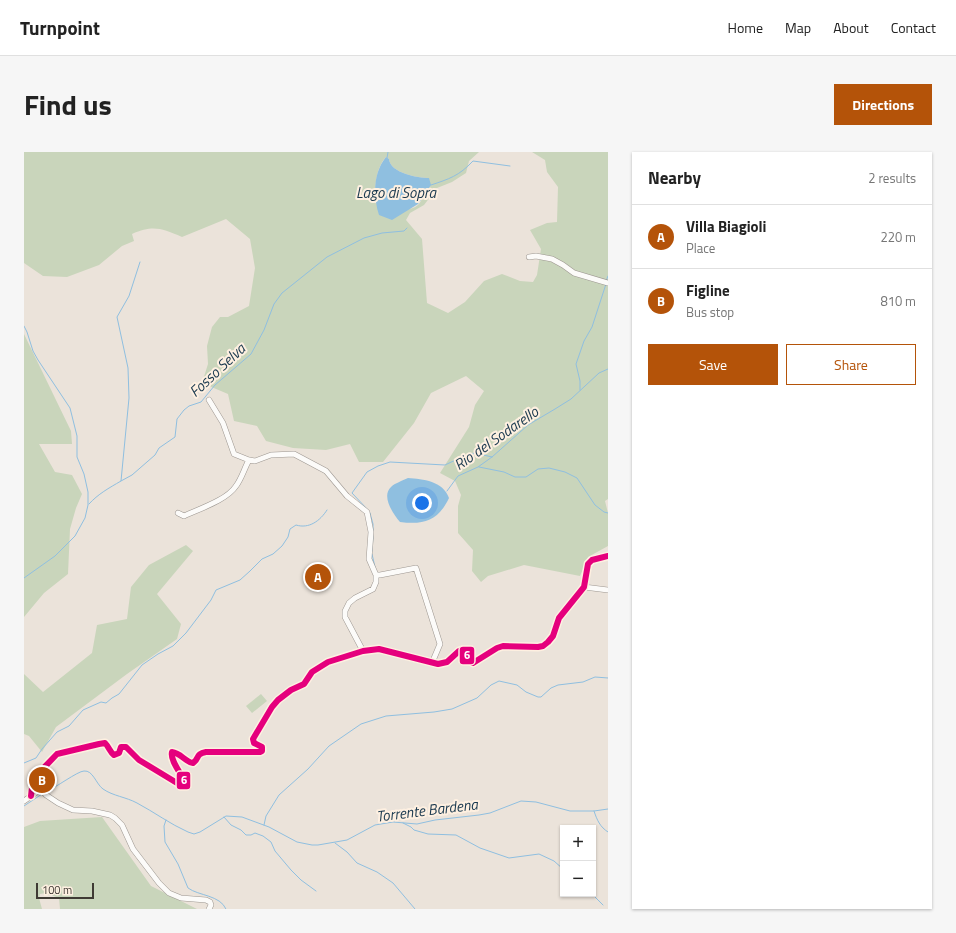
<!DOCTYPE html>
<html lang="en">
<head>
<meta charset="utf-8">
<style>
	body { margin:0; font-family:"Titillium Web",sans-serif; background:#f6f6f6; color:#222 }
	.controls { position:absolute; right:12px; bottom:12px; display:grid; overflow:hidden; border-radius:0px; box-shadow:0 1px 3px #0004 }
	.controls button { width:36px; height:36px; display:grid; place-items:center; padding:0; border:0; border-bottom:1px solid #e0e0e0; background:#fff; color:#222; font:20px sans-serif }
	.scale { position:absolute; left:12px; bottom:10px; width:58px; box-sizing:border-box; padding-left:4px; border:2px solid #3f3a34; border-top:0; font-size:11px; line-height:14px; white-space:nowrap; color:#3f3a34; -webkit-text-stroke:3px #fef0e1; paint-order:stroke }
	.you { position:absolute; left:398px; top:351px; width:14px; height:14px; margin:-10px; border:3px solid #fff; border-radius:50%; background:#1a73e8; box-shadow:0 0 0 6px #1a73e833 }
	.badge { display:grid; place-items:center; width:26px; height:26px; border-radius:50%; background:#b45309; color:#fff; font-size:13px; font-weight:700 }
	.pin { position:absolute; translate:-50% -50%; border:2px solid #fff; box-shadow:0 1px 4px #0006 }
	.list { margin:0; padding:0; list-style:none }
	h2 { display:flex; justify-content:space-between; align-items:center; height:52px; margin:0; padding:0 16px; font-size:17px }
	h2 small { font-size:13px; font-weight:400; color:#767676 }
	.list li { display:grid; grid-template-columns:26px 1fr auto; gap:12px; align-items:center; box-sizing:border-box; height:64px; padding:0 16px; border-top:1px solid #e0e0e0 }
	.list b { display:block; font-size:15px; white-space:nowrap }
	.list p { margin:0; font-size:13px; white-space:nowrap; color:#767676 }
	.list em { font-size:13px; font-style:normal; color:#767676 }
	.actions { display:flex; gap:8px; padding:12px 16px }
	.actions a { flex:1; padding:9px 0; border:1px solid #b45309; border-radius:0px; text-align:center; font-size:14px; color:#b45309 }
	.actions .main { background:#b45309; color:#fff }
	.map { position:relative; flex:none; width:584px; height:757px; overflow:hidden; border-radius:0px }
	header { display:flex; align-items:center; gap:24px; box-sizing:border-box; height:56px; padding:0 20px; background:#fff; border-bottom:1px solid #e0e0e0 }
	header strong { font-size:19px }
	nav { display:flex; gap:22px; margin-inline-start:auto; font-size:14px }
	.intro { display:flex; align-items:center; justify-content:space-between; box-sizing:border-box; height:96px; padding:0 24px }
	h1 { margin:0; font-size:28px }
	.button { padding:10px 18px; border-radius:0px; background:#b45309; color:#fff; font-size:14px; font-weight:700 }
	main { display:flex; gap:24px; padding:0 24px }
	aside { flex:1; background:#fff; border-radius:0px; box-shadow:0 1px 3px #0004 }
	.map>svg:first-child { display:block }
	.green { fill:#c9d5bb; fill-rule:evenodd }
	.water { fill:#8fbfe0 }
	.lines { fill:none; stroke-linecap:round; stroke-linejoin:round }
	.stream { stroke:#8fbfe0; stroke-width:1 }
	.minor-casing { stroke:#9d9791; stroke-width:6 }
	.minor { stroke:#fcfbf9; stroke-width:5 }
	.bus-1-casing { stroke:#fef0e1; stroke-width:9 }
	.bus-1 { stroke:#e5007d; stroke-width:6 }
	.labels { text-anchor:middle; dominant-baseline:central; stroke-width:4; stroke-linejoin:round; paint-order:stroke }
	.water-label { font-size:15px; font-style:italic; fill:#1a394f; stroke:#fef0e1 }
	.line-badge { stroke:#fef0e1; stroke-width:1.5 }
	.badge-label { font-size:11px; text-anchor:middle; font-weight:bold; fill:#fff }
</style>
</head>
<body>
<header>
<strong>Turnpoint</strong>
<nav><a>Home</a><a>Map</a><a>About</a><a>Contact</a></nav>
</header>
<div class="intro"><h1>Find us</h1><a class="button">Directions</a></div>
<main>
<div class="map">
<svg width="584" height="757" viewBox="0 0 584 757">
	<rect width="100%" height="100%" fill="#ebe3da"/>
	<!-- green -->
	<path class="green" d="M0 0H455L445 9 442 21 428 30 413 36 400 53 386 61 382 68 398 87 403 151 424 161 441 150 460 129 478 122 496 129 509 130 513 123 517 97 506 78 523 71 533 70 534 35 523 20 521 8 508 0H584V347L581 349 584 361V394L564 405 556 424 500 413 464 424 457 430 448 419 449 398 434 381V354L437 343 431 329 416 321 445 275 451 253 460 239 442 224 407 241 390 271 359 310H335L326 292 302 298 269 296 242 289 233 274 210 269 204 242 178 231 184 212 183 194 188 175 196 165H204L225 154 231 116 226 87 202 67 158 85C137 76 129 73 108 82L110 89 98 94 75 113 43 125 19 124 0 111ZM362 5 365 7C366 21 394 26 405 26 402 34 400 47 394 53 384 62 364 54 351 51 351 36 351 17 362 5Z
		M0 182 47 279 48 292H15L31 320 48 323 58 342 52 356 46 377 44 422 20 441 0 465Z
		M162 393 169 399 133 442 157 472 153 487 103 522 32 575 18 600 5 584 0 582V522L19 540 68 501 73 473 103 467 107 435 125 413Z
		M237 542 243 549 228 561 222 554Z
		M78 665 127 734 173 757H36L35 746 22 741 16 742 15 746 18 757H0V675L16 669Z"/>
	<!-- water -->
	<path class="water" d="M362 5 365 7C366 21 394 26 405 26L407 33 394 52 368 68 355 63C349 44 349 21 362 5Z
		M384 326C399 327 419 329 425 346 414 369 400 373 376 370 369 362 357 344 367 335 371 331 378 329 384 326Z"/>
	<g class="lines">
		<!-- stream -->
		<path class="stream" d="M363 6 364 0
			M407 33C425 27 435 24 449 9L486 14
			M582 129 584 124
			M0 174 3 180 9 199 14 208 46 256 53 284V305L60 322 64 340V353L61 366 51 384 31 404 0 426
			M556 238V229L552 212 560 189 568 175 582 132
			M455 315 480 320 491 325H502L514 317 525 316 541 320 553 326 571 353 580 360 584 361
			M97 329 108 323 131 303 135 296 151 285 153 267 160 258 165 254 177 250 191 233 227 202 240 178 250 152 258 141 303 105 340 86 358 81 380 79 383 76
			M423 339 434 324 454 315 468 305 504 273 531 257 547 247 575 221 584 217
			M65 352C74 342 85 336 97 329L105 246 104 216 93 165 105 144 116 110
			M344 358 328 341 343 320 354 314 366 310 421 313 440 304 451 301 468 305
			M346 361 349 372V379
			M348 399 349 384
			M348 402 351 415
			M0 611 12 606 18 597 33 580 45 574 59 558 77 550 82 551 88 546 95 542 118 513 134 502 149 494 162 481 187 448 192 438 216 428 226 419 238 407 249 402 258 394 264 385 266 377 272 373C285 377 296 369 303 358
			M22 640C31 636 54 619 60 619 69 618 72 632 79 637 89 644 102 645 113 651 130 660 146 672 164 680L170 682 176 680 202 664 218 665 245 675 273 690 288 693H294L323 688 351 673 369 670 393 672 411 668 455 663 466 661 497 649 512 650 546 659H570L584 657
			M0 654 18 642
			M570 659C573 668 576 675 584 680
			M200 665 207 673 217 678 222 683H227L231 681 239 684 247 690 251 699 267 718 277 728 292 739
			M142 668 140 674 141 690 154 712 164 736C175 744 196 743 202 757
			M379 671 387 675 390 678 404 682 432 683 456 696 485 706 515 702 530 709 539 717
			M240 673 242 664 255 643 284 617 305 594 337 572 362 564 410 560 428 557 453 546 467 533 475 529 493 533 502 540 514 545H517L527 536 534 533 559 530 571 525 584 526
			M311 691 323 700 333 711 353 720 369 731 391 757
			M568 742 579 753"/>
		<!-- minor casing -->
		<g class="minor-casing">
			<path id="minor" d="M505 105 512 104 528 107 539 113 550 121 584 131
				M185 248 199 271 210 302 225 308 231 309 247 303 270 302 302 319 323 344 343 360 347 380 345 407 352 423V430L349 437 331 446 325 451 321 459V465L339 499
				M154 361 160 364C175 357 203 348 212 334 218 326 220 317 225 308
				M352 423H356L392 416 416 492 408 511
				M560 435 584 438
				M12 624 17 631V637L22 643 34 651 49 658 68 659 86 663 91 666 98 673 109 697 135 731 145 741 157 746 182 748 186 750 187 753 185 757
				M7 644 9 627 33 602 75 592 81 591C85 595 86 600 90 603L95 601 97 595H102L115 608 153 631H157L160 628C156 620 146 608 148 600 157 601 161 610 169 611 176 606 171 602 182 600H236L238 599V595L230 591 229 587 248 555 254 548 267 538 280 532 288 520 304 510 339 499 355 497 414 512 423 510 435 499 438 498 442 501 445 508 449 511 473 496 479 494 514 495 519 494 524 490 529 484 535 466 560 435 564 412 568 408 584 404
				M0 649 17 637"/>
		</g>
		<!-- minor -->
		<use href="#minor" class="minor"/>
		<!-- bus-1 casing -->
		<g class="bus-1-casing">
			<path id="bus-1" d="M7 644 9 627 33 602 75 592 81 591C85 595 86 600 90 603L95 601 97 595H102L115 608 153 631H157L160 628C156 620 146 608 148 600 157 601 161 610 169 611 176 606 171 602 182 600H236L238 599V595L230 591 229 587 248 555 254 548 267 538 280 532 288 520 304 510 339 499 355 497 414 512 423 510 435 499 438 498 442 501 445 508 449 511 473 496 479 494 514 495 519 494 524 490 529 484 535 466 560 435 564 412 568 408 584 404"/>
		</g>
		<!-- bus-1 -->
		<use href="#bus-1" class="bus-1"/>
	</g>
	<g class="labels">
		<!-- water labels -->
		<g class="water-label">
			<text x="372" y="40">Lago di Sopra</text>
			<text transform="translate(193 218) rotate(-43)">Fosso Selva</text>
			<text transform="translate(472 286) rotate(-35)">Rio del Sodarello</text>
			<text transform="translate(403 658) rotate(-7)">Torrente Bardena</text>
		</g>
	</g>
	<g class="line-badge">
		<rect x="435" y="494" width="16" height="19" rx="4" fill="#e5007d"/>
		<rect x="152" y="619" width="15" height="19" rx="4" fill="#e5007d"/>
	</g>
	<g class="badge-label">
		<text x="443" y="507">6</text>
		<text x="160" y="632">6</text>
	</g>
</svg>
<div class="controls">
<button>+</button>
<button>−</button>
</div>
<div class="scale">100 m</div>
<div class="you"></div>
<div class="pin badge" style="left:294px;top:425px">A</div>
<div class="pin badge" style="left:18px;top:628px">B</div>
</div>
<aside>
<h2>Nearby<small>2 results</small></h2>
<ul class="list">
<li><span class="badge">A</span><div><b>Villa Biagioli</b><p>Place</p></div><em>220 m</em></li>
<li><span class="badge">B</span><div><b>Figline</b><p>Bus stop</p></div><em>810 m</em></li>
</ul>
<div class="actions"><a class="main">Save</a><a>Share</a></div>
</aside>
</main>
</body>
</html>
